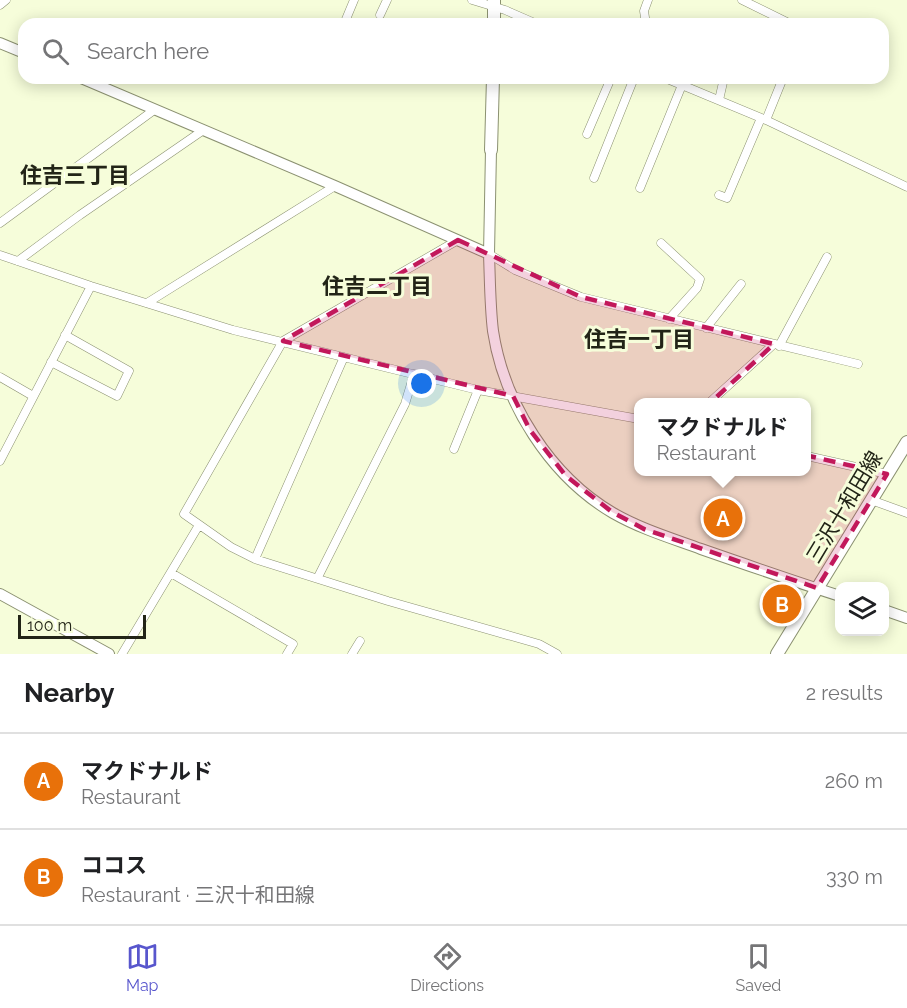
<!DOCTYPE html>
<html lang="en">
<head>
<meta charset="utf-8">
<style>
	body { margin:0; font-family:Raleway,"Noto Sans JP",sans-serif; background:#f2f2f2; color:#202124 }
	.controls { position:absolute; right:18px; bottom:18px; display:grid; overflow:hidden; border-radius:12px; box-shadow:0 3px 15px #0003 }
	.controls button { width:54px; height:54px; display:grid; place-items:center; padding:0; border:0; border-bottom:2px solid #e0e0e0; background:#fff; color:#202124; font:30px sans-serif }
	.scale { position:absolute; left:18px; bottom:15px; width:128px; box-sizing:border-box; padding-left:6px; border:3px solid #222417; border-top:0; font-size:16px; line-height:21px; white-space:nowrap; color:#222417; -webkit-text-stroke:4px #f6fdda; paint-order:stroke }
	.you { position:absolute; left:422px; top:384px; width:21px; height:21px; margin:-15px; border:4px solid #fff; border-radius:50%; background:#1a73e8; box-shadow:0 0 0 9px #1a73e833 }
	.badge { display:grid; place-items:center; width:39px; height:39px; border-radius:50%; background:#5856cd; color:#fff; font-size:20px; font-weight:700 }
	.pin { position:absolute; translate:-50% -50%; border:3px solid #fff; box-shadow:0 2px 6px #0006 }
	.popup { position:absolute; left:634px; top:398px; width:177px; height:78px; box-sizing:border-box; display:grid; place-content:center; border-radius:12px; background:#fff; filter:drop-shadow(0 2px 4px #0005); font-size:20px; white-space:nowrap; color:#757577 }
	.popup b { font-size:22px; color:#202124 }
	.popup::after { content:''; position:absolute; left:50%; top:100%; margin-left:-12px; border:12px solid transparent; border-top-color:#fff }
	.list { margin:0; padding:0; list-style:none }
	h2 { display:flex; justify-content:space-between; align-items:center; height:78px; margin:0; padding:0 24px; font-size:26px }
	h2 small { font-size:20px; font-weight:400; color:#757577 }
	.list li { display:grid; grid-template-columns:39px 1fr auto; gap:18px; align-items:center; box-sizing:border-box; height:96px; padding:0 24px; border-top:2px solid #e0e0e0 }
	.list b { display:block; font-size:22px; white-space:nowrap }
	.list p { margin:0; font-size:20px; white-space:nowrap; color:#757577 }
	.list em { font-size:20px; font-style:normal; color:#757577 }
	.icon { flex:none; width:33px; height:33px; fill:none; stroke:currentColor; stroke-width:2; stroke-linecap:round; stroke-linejoin:round }
	.map { position:relative; flex:none; width:907px; height:654px; overflow:hidden }
	.search { position:absolute; background:#fff; box-shadow:0 3px 15px #0003; left:18px; right:18px; top:18px; height:66px; display:flex; align-items:center; gap:15px; box-sizing:border-box; padding:0 21px; border-radius:18px; color:#757577; font-size:22px }
	.sheet { height:270px; background:#fff }
	nav { display:flex; justify-content:space-around; align-items:center; box-sizing:border-box; height:84px; border-top:2px solid #e0e0e0; background:#fff; font-size:16px; color:#757577 }
	nav a { display:grid; justify-items:center; gap:3px }
	nav .on { color:#5856cd }
	.map>svg:first-child { display:block }
	.lines { fill:none; stroke-linecap:round; stroke-linejoin:round }
	.street-casing { stroke:#8b9171; stroke-width:9 }
	.secondary-casing { stroke:#8b9171; stroke-width:12 }
	.primary-casing { stroke:#8b9171; stroke-width:14 }
	.street { stroke:#fff; stroke-width:8 }
	.secondary { stroke:#fff; stroke-width:10 }
	.primary { stroke:#fff; stroke-width:12 }
	.marked { fill:#c2185b; fill-opacity:0.2; stroke:#c2185b; stroke-width:4.5; stroke-dasharray:12 8; stroke-linejoin:round }
	.labels { text-anchor:middle; dominant-baseline:central; stroke-width:6; stroke-linejoin:round; paint-order:stroke }
	.street-label { font-size:21px; fill:#222417; stroke:#f6fdda }
	.neighbourhood-label { font-size:22px; font-weight:bold; fill:#222417; stroke:#f6fdda }
</style>
</head>
<body>
<div class="map">
<svg width="907" height="654" viewBox="0 0 907 654">
	<rect width="100%" height="100%" fill="#f6fdda"/>
	<g class="lines">
		<!-- street casing -->
		<g class="street-casing">
			<path id="street" d="M472 0 505 10 537 24
				M742 0 791 24
				M0 5 6 0
				M380 15 387 0
				M344 24 354 0
				M646 24 644 11 648 0
				M665 78 766 120 907 187
				M719 100 724 78
				M766 120 783 78
				M587 134 611 78
				M594 178 634 78
				M640 188 682 85
				M719 195 727 198 761 118
				M0 223 154 110
				M458 240 283 341 184 514 231 547 255 559 388 601 539 644 557 654
				M661 243 700 279 697 288 669 319
				M489 254 515 270 581 297 858 364
				M0 255 91 286 233 330 478 390 639 419
				M18 261 80 215 202 131
				M147 303 335 186
				M706 328 741 284
				M779 346 827 257
				M51 362 117 396 129 371 65 335
				M0 377 33 396
				M710 402 774 344
				M454 449 478 390
				M807 456 887 474
				M0 461 91 286
				M871 500 907 513
				M255 559 344 357
				M171 573 293 644 287 654
				M318 577 405 404 414 374
				M122 654 199 525
				M352 654 360 641"/>
		</g>
		<!-- secondary casing -->
		<g class="secondary-casing">
			<path id="secondary" d="M0 43 24 53
				M81 78 335 186 489 254C490 280 490 306 493 331 504 403 550 476 613 513 641 529 671 538 701 549 747 565 793 581 840 596
				M489 254 491 150
				M0 594 109 654
				M884 610 907 618"/>
		</g>
		<!-- primary casing -->
		<g class="primary-casing">
			<path id="primary" d="M494 24V0
				M491 150 493 78
				M777 654 907 442"/>
		</g>
		<!-- street -->
		<use href="#street" class="street"/>
		<!-- secondary -->
		<use href="#secondary" class="secondary"/>
		<!-- primary -->
		<use href="#primary" class="primary"/>
	</g>
	<!-- marked area -->
	<path class="marked" d="M458 240 581 297 774 344 684 427 887 474 817 588 644 529 612 512 566 476 530 430 513 396 283 341Z"/>
	<g class="labels">
		<!-- street labels -->
		<g class="street-label">
			<text transform="translate(844 507) rotate(-59)">三沢十和田線</text>
		</g>
		<!-- neighbourhood labels -->
		<g class="neighbourhood-label">
			<text x="75" y="175">住吉三丁目</text>
			<text x="377" y="286">住吉二丁目</text>
			<text x="639" y="339">住吉一丁目</text>
		</g>
	</g>
</svg>
<div class="controls">
<button><svg class="icon" aria-label="layers" viewBox="0 0 24 24"><path d="M12 4l9 5-9 5-9-5zM3 14l9 5 9-5"/></svg></button>
</div>
<div class="scale">100 m</div>
<div class="you"></div>
<div class="pin badge" style="left:723px;top:518px;background:#e8710a">A</div>
<div class="popup"><b>マクドナルド</b>Restaurant</div>
<div class="pin badge" style="left:782px;top:604px;background:#e8710a">B</div>
<div class="search"><svg class="icon" aria-label="search" viewBox="0 0 24 24"><circle cx="10" cy="10" r="6"/><path d="M15 15l6 6"/></svg>Search here</div>
</div>
<section class="sheet">
<h2>Nearby<small>2 results</small></h2>
<ul class="list">
<li><span class="badge" style="background:#e8710a">A</span><div><b>マクドナルド</b><p>Restaurant</p></div><em>260 m</em></li>
<li><span class="badge" style="background:#e8710a">B</span><div><b>ココス</b><p>Restaurant · 三沢十和田線</p></div><em>330 m</em></li>
</ul>
</section>
<nav>
<a class="on"><svg class="icon" aria-label="map" viewBox="0 0 24 24"><path d="M3 6l6-2 6 2 6-2v14l-6 2-6-2-6 2zM9 4v14M15 6v14"/></svg>Map</a>
<a><svg class="icon" aria-label="directions" viewBox="0 0 24 24"><path d="M12 3l9 9-9 9-9-9zM9 14v-3h6M13 9l2 2-2 2"/></svg>Directions</a>
<a><svg class="icon" aria-label="saved" viewBox="0 0 24 24"><path d="M7 4h10v16l-5-4-5 4z"/></svg>Saved</a>
</nav>
</body>
</html>
